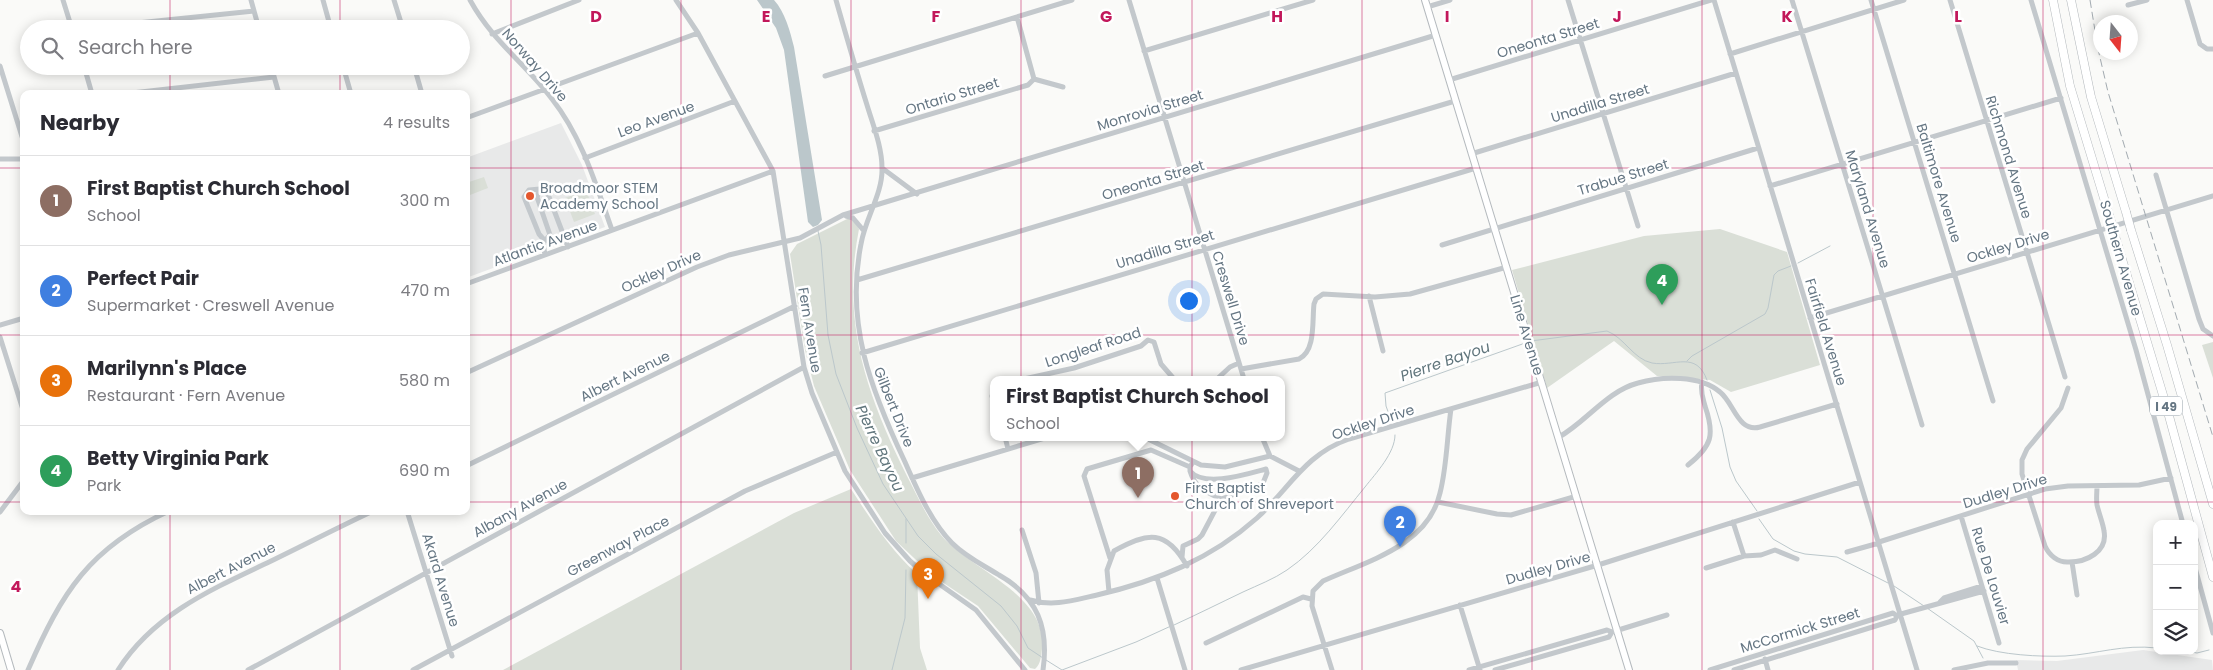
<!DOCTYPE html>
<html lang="en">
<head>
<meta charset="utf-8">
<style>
	body { margin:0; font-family:Poppins,sans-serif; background:#f2f2f3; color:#2b2b33 }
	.controls { position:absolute; right:15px; bottom:15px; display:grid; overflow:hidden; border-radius:10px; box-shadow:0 2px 12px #0003 }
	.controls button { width:45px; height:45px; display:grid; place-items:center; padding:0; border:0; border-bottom:1px solid #e1e1e2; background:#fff; color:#2b2b33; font:25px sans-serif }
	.compass { position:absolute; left:2093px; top:15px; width:45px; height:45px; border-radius:50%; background:#fff; box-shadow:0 2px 12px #0003; rotate:163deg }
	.you { position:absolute; left:1188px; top:300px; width:18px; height:18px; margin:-12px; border:4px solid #fff; border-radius:50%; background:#1a73e8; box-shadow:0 0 0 8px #1a73e833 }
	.badge { display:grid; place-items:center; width:32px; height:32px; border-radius:50%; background:#7c3aed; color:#fff; font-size:16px; font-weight:700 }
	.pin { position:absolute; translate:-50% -41px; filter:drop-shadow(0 1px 2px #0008) }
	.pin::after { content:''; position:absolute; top:26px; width:18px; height:15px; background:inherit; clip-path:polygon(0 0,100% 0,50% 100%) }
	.popup { position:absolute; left:990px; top:376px; width:295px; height:65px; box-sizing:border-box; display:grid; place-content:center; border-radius:10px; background:#fff; filter:drop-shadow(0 1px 4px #0005); font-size:16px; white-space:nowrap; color:#7c7c81 }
	.popup b { font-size:19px; color:#2b2b33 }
	.popup::after { content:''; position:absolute; left:50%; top:100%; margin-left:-10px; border:10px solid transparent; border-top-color:#fff }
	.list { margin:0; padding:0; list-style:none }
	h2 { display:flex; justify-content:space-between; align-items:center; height:65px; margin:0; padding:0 20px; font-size:21px }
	h2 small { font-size:16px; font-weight:400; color:#7c7c81 }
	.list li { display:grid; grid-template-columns:32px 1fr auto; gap:15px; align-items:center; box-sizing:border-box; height:90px; padding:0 20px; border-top:1px solid #e1e1e2 }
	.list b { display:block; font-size:19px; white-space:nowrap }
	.list p { margin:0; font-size:16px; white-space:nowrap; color:#7c7c81 }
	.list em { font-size:16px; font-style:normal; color:#7c7c81 }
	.icon { flex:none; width:28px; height:28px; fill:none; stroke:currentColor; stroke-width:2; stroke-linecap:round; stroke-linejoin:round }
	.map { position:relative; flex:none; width:2213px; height:670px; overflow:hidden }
	.search { position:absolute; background:#fff; box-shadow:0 2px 12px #0003; left:20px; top:20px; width:450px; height:55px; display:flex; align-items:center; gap:12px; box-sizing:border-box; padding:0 18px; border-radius:28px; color:#7c7c81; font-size:19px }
	.panel { position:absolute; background:#fff; box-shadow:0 2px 12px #0003; left:20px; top:90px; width:450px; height:425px; border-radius:10px }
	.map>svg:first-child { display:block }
	.built { fill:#e8e9e9 }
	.green { fill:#dadfd7 }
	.water { fill:#bbc7cb }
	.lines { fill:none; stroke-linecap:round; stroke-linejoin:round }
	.stream { stroke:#bbc7cb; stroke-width:1 }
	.major-casing { stroke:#b5babe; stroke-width:8 }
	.highway-casing { stroke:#b4b9bd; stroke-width:9 }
	.minor { stroke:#c3c8cc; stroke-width:5 }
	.major { stroke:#fff; stroke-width:6 }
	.highway { stroke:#fff; stroke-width:8 }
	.rail { stroke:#a2aab0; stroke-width:1; stroke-dasharray:8 4; stroke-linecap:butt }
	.highway-bridge-casing { stroke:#b4b9bd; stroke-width:9; stroke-linecap:butt }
	.highway-bridge { stroke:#fff; stroke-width:8 }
	.grid { fill:none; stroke:#c2185b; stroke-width:1; stroke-opacity:0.55 }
	.poi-dot { fill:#e4572e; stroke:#fff; stroke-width:2 }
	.labels { text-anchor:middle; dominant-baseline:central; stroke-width:5; stroke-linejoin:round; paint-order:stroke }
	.shield { fill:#fff; stroke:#939fa8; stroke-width:1 }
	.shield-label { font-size:12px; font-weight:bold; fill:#657683 }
	.street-label { font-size:14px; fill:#657683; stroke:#fff }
	.poi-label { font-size:14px; fill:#657683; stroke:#fff; text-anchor:start }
	.water-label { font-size:15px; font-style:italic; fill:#60757c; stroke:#fff }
	.grid-label { font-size:16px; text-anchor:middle; font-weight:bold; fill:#c2185b; stroke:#fff; stroke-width:5; stroke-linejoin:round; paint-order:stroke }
</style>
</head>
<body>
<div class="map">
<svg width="2213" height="670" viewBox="0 0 2213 670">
	<rect width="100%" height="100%" fill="#fafaf8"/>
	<!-- built -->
	<path class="built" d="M561 123 582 165 605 227 466 278V158Z
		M2143 650 2212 660 2213 670H2018L2016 660 2057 661Z"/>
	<!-- green -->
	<path class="green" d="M484 177 488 188 470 195 466 183Z
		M586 190 595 214 574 222 565 198Z
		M849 218 853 220 859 229C841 321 866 394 907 476 917 495 927 518 941 535 970 570 1048 594 1042 649 1041 656 1041 664 1035 669L1030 668 978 606 933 576 896 541 850 470 814 386 805 350 790 254 797 244Z
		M1720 229 1787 252 1820 365 1731 392 1710 380 1657 376 1614 341 1547 388 1512 270 1644 236Z
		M2213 342V378L2202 345Z
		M851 489C871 520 890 549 917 574L920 648 927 670H503L794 513Z"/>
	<!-- water -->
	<path class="water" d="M757 0H774C785 12 790 31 794 47L822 220 818 225 813 227 808 222 784 50 776 28Z"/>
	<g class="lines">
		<!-- stream -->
		<path class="stream" d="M818 231 821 245 828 335 836 374 857 428 883 484 918 536 936 554 1001 606 1017 626 1028 648 1043 658
			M1798 263 1830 246
			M1531 341 1607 331C1625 338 1633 359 1652 363 1675 367 1696 350 1707 380
			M1687 361 1692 356 1765 314 1768 308 1774 275 1778 271 1791 266
			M1710 390 1722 428 1730 467 1736 481 1757 511
			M1390 417 1386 406 1385 393 1528 342
			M1759 519 1773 539 1794 551 1805 554 1837 557 1888 583
			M906 543V519
			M1894 586 1924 606
			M1927 608 1974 641 1983 658
			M1174 625C1198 614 1220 603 1243 592 1258 585 1274 579 1287 570 1318 549 1342 515 1365 487 1376 473 1395 453 1395 435
			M1977 646C2000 655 2040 657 2065 656 2097 654 2123 644 2157 648
			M2186 651 2197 653 2209 650
			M1046 660 1062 670 1136 642 1171 626
			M892 670 905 618 906 570"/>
		<!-- major casing -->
		<g class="major-casing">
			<path id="major" d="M1425 0 1629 670
				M0 633 11 670"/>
		</g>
		<!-- highway casing -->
		<g class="highway-casing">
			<path id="highway" d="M2053 0 2070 86 2110 218
				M2071 0 2091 97 2126 212
				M2131 230 2167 345 2213 504
				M2115 236 2166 405 2213 577"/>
		</g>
		<!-- minor -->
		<path class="minor" d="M63 0 72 29
			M251 0 259 29
			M323 0 331 29
			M394 0 403 29
			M470 0C493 42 525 63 552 99 582 137 596 185 612 230
			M676 0 698 33 773 171 804 367 812 393 845 471 885 533 910 561 925 574 976 610 1025 670
			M836 0C846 35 856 70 867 105 873 125 882 147 882 168 883 193 865 219 861 244 845 324 871 390 905 462 917 489 931 522 952 543 966 557 983 565 999 575 1038 597 1049 628 1043 670
			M1129 0 1244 379
			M1568 0 1638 226
			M1714 0 1917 670
			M1792 0 1922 425
			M1871 0 1993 401
			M1950 0 2065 377
			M2031 0 2136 350 2183 524
			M2187 0 2200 44 2207 49H2213
			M2128 5 2147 0
			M1427 7 1450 0
			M1017 17 1034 79 1063 87
			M79 29 254 11
			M492 34 579 0
			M1144 51 1313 0
			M1730 54 1904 0
			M0 66 24 143
			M84 66 92 94
			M271 66 279 94
			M343 66 351 94
			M414 66 422 94
			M825 76 1072 0
			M1449 80 1711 0
			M123 94 274 77
			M466 118 698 33
			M874 131 1028 85 1034 79
			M1471 154 1736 73
			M585 158 735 101
			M0 159H24
			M882 168 917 194
			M2156 175 2199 319 2203 329 2213 336
			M1770 186 2061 98
			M540 189 529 190 524 197 539 234 545 241
			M846 216 853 218 864 231
			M1442 245 1758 148
			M545 255 543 243 550 235 537 197 540 189 546 191 549 197 568 247
			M857 280 1455 101
			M466 284 773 171
			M1369 296 1383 351
			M1810 318 2213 196
			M0 325 24 318
			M0 337 24 413
			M862 353 1476 168
			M1241 369 1299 359C1316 351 1312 320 1314 304L1316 299 1323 294 1375 297 1410 294 1507 267
			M466 373 697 267 729 255 800 238 843 215 1436 35
			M1024 379 1074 368 1141 346 1148 340 1154 342 1161 364 1174 379
			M1217 379 1230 367 1239 363
			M2068 388 2061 408 2027 449 2022 460V474L2045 546C2049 555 2058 563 2069 562 2086 562 2108 552 2104 531 2103 523 2099 514 2097 505 2096 499 2097 492 2097 486
			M994 390 992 396 994 403
			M1005 437 1008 449
			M1144 437 1201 465 1225 467 1270 456 1299 471
			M1262 437 1270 456
			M1559 437C1586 422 1607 391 1638 383 1662 376 1700 375 1720 392 1734 403 1738 433 1760 427L1837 404
			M1688 465C1712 446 1715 435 1705 406 1703 398 1700 391 1702 382
			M466 466 795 306
			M1190 471C1195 488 1206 492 1221 499L1258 486 1263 483 1267 473 1266 469C1247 474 1204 488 1190 471V467
			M912 478 1048 437
			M1438 502 1497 514 1511 515 1577 496
			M407 511 452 656
			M0 512 24 480
			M1961 516 1999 643
			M1733 522 1744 556
			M1022 530 1036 573 1039 603
			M1879 542 2045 489 2068 486 2139 485 2171 478
			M1847 552 1879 543
			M1182 557 1183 546 1198 539 1202 535 1221 499
			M1110 558 1084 476 1087 469 1151 450 1190 467 1193 462
			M2072 562 2077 595
			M2194 564 2213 633
			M1706 568 1744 556 1761 555 1775 550 1797 559
			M1157 578 1185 670
			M1109 592 1107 570 1114 551C1148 532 1166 529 1187 566
			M1030 600C1054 607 1074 600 1097 595 1157 581 1211 559 1257 518 1289 489 1305 454 1349 439L1542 382
			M1940 602 1944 598 1982 586
			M1460 605 1480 670
			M1206 643 1303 597 1311 599
			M1765 659 1768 670
			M28 670C62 592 89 548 169 511
			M118 670C153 615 210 590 267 563 302 546 337 528 373 511
			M248 670 804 367
			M413 670 745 491 837 452
			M1241 670 1598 565 1860 482
			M1332 670 1312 606 1313 591 1323 581C1367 561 1428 546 1440 493 1447 466 1447 436 1451 409
			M1469 670 1607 630 1612 632
			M1495 670 1609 637 1612 632 1667 615
			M1710 670 1893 613 1897 616
			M1734 670 1895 620 1897 616 1901 614 1984 591
			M1954 670 1988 663H2016"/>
		<!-- major -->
		<use href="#major" class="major"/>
		<!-- highway -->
		<use href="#highway" class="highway"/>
		<!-- rail -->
		<path class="rail" d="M2090 0 2098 49 2108 92 2213 437"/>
		<!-- highway-bridge casing -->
		<g class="highway-bridge-casing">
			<path id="highway-bridge" d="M2126 212 2131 230
				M2110 218 2115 236"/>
		</g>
		<!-- highway-bridge -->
		<use href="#highway-bridge" class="highway-bridge"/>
	</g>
	<!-- grid -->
	<path class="grid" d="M170 0V29M340 0V29M511 0V670M681 0V670M851 0V670M1021 0V670M1192 0V670M1362 0V670M1532 0V670M1702 0V670M1873 0V670M2043 0V670M170 66V94M340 66V94M0 168H24M466 168H2213M0 335H24M466 335H2213M0 502H24M466 502H2213M170 511V670M340 511V670"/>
	<!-- markers -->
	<g class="poi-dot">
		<circle cx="530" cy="196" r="5"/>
		<circle cx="1175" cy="496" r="5"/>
	</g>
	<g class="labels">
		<!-- shield labels -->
		<rect class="shield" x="2150" y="396.5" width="32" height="19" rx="4"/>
		<g class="shield-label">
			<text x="2166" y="406">I 49</text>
		</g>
		<!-- street labels -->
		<g class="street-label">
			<text transform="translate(1548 38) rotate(-17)">Oneonta Street</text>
			<text transform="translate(535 65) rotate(49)">Norway Drive</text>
			<text transform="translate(952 96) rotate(-17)">Ontario Street</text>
			<text transform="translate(1600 103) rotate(-17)">Unadilla Street</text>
			<text transform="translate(1150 110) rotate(-17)">Monrovia Street</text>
			<text transform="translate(656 119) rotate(-20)">Leo Avenue</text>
			<text transform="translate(2009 157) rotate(73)">Richmond Avenue</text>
			<text transform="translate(1623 177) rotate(-17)">Trabue Street</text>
			<text transform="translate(1153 180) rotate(-17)">Oneonta Street</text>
			<text transform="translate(1939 183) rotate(73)">Baltimore Avenue</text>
			<text transform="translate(1868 209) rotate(73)">Maryland Avenue</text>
			<text transform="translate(545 243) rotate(-20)">Atlantic Avenue</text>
			<text transform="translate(2008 246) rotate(-17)">Ockley Drive</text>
			<text transform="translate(1165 249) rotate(-17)">Unadilla Street</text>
			<text transform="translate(2121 258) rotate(74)">Southern Avenue</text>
			<text transform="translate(661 271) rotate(-24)">Ockley Drive</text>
			<text transform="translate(1231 298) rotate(73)">Creswell Drive</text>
			<text transform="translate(810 330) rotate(81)">Fern Avenue</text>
			<text transform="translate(1826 332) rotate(73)">Fairfield Avenue</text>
			<text transform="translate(1527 335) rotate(73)">Line Avenue</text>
			<text transform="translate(1093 347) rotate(-18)">Longleaf Road</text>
			<text transform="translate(625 376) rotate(-26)">Albert Avenue</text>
			<text transform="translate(894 407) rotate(68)">Gilbert Drive</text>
			<text transform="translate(1373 422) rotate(-18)">Ockley Drive</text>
			<text transform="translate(2005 491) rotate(-17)">Dudley Drive</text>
			<text transform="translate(520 508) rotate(-29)">Albany Avenue</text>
			<text transform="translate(618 546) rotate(-28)">Greenway Place</text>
			<text transform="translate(231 568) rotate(-27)">Albert Avenue</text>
			<text transform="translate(1548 568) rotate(-16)">Dudley Drive</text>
			<text transform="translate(1991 576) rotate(73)">Rue De Louvier</text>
			<text transform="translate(441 580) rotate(73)">Akard Avenue</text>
			<text transform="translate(1800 630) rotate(-17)">McCormick Street</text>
		</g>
		<!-- poi labels -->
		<g class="poi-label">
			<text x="540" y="188">Broadmoor STEM<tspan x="540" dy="16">Academy School</tspan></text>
			<text x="1185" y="488">First Baptist<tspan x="1185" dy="16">Church of Shreveport</tspan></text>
		</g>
		<!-- water labels -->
		<g class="water-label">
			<text transform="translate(1445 361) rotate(-19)">Pierre Bayou</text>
			<text transform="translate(880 448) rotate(65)">Pierre Bayou</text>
		</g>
	</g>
	<g class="grid-label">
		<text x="596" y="22">D</text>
		<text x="766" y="22">E</text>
		<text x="936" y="22">F</text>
		<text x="1106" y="22">G</text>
		<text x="1277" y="22">H</text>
		<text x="1447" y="22">I</text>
		<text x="1617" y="22">J</text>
		<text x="1787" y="22">K</text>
		<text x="1958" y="22">L</text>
		<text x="16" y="592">4</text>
	</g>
</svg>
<div class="controls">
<button>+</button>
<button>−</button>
<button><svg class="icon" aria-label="layers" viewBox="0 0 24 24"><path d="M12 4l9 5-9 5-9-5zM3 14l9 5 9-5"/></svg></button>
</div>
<svg class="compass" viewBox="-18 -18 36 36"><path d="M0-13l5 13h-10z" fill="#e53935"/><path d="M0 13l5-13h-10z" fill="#7c7c81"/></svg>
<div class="you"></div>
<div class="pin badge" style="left:1138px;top:498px;background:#8d6e63">1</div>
<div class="popup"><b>First Baptist Church School</b>School</div>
<div class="pin badge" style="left:1400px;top:547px;background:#3f7fe0">2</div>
<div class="pin badge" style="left:928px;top:599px;background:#e8710a">3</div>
<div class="pin badge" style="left:1662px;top:305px;background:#2e9e5b">4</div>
<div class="search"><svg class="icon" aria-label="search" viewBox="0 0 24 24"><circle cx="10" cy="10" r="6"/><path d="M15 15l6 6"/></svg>Search here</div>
<section class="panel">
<h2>Nearby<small>4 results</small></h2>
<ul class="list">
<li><span class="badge" style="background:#8d6e63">1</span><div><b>First Baptist Church School</b><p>School</p></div><em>300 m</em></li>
<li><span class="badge" style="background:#3f7fe0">2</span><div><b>Perfect Pair</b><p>Supermarket · Creswell Avenue</p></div><em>470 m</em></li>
<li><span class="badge" style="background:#e8710a">3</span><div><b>Marilynn's Place</b><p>Restaurant · Fern Avenue</p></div><em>580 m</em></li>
<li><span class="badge" style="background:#2e9e5b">4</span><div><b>Betty Virginia Park</b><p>Park</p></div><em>690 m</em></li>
</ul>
</section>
</div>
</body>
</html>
